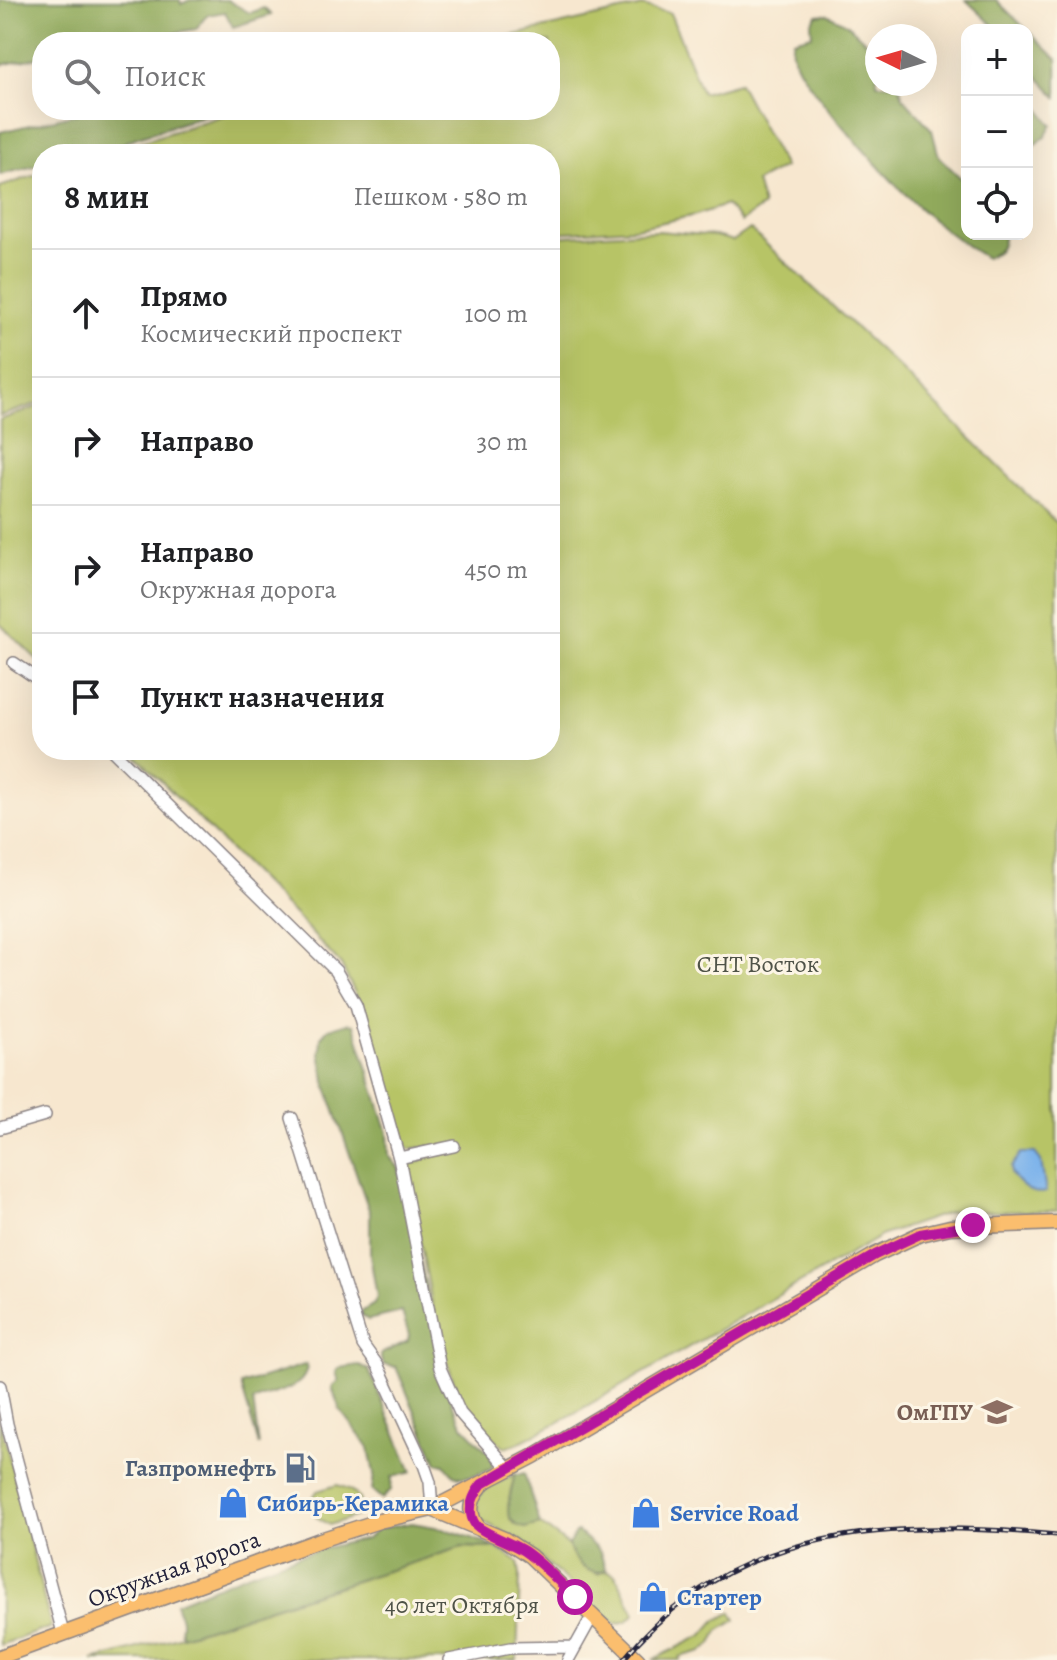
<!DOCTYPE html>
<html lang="ru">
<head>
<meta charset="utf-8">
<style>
	body { margin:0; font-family:Alegreya,serif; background:#f6f6f6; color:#202124 }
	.controls { position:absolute; right:24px; top:24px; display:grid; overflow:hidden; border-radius:16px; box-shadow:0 8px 32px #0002 }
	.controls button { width:72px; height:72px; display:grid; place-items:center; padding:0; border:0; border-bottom:2px solid #e0e0e0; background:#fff; color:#202124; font:40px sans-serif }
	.compass { position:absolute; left:865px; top:24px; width:72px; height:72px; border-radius:50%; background:#fff; box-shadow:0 8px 32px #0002; rotate:275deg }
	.stop { position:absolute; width:24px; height:24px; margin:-18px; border:6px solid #b5179e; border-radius:50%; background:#fff }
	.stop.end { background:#b5179e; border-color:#fff; box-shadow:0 2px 8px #0008 }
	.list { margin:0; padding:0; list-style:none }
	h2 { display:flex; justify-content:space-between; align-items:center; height:104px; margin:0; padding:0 32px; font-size:34px }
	h2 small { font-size:26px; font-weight:400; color:#757577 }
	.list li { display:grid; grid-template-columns:52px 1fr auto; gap:24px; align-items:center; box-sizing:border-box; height:128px; padding:0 32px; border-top:2px solid #e0e0e0 }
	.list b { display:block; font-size:30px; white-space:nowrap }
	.list p { margin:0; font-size:26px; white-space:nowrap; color:#757577 }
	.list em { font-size:26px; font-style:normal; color:#757577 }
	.icon { flex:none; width:44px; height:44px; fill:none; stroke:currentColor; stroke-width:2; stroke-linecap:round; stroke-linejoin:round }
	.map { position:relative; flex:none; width:1057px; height:1660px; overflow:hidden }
	.search { position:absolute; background:#fff; box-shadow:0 8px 32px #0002; left:32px; top:32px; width:528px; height:88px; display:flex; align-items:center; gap:20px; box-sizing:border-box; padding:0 28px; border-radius:32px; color:#757577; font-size:30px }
	.panel { position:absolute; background:#fff; box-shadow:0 8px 32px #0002; left:32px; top:144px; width:528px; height:616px; border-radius:32px }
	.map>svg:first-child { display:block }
	.green { fill:#b7c466; stroke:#6c7350; stroke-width:2 }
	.forest { fill:#91aa5b; stroke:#5a664b; stroke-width:2 }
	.water { fill:#7cb2eb; stroke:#4f6a93; stroke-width:2 }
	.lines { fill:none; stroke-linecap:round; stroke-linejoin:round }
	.minor-casing { stroke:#8c8485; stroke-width:14 }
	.major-casing { stroke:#8c8485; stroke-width:17 }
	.minor { stroke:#fff; stroke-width:11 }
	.major { stroke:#fbbe6e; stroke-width:14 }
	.rail-casing { stroke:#22223b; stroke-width:5 }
	.rail { stroke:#fcf5e5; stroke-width:2; stroke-dasharray:6; stroke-linecap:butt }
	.route { stroke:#b5179e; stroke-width:10 }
	.labels { text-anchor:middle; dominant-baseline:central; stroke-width:6; stroke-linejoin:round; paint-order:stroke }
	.park-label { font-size:24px; fill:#4f5348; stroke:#fcf5e5 }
	.education-label { font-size:24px; font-weight:bold; fill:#785e54; stroke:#fcf5e5; text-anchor:end }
	.service-label { font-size:24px; font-weight:bold; fill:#4e5e75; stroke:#fcf5e5; text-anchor:end }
	.shop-label { font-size:24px; font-weight:bold; fill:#366cbe; stroke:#fcf5e5; text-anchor:start }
	.street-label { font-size:24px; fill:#22223b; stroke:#fcf5e5 }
</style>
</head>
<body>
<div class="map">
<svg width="1057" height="1660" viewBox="0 0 1057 1660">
	<rect width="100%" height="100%" fill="#fcf5e5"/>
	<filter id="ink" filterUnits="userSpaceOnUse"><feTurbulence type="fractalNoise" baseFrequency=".0125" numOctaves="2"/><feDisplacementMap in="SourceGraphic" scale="16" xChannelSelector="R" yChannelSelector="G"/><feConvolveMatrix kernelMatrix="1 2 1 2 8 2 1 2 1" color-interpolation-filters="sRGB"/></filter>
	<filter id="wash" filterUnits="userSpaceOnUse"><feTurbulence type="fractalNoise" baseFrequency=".006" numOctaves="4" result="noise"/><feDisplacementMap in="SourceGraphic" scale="32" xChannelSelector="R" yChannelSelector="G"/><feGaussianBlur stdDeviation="1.8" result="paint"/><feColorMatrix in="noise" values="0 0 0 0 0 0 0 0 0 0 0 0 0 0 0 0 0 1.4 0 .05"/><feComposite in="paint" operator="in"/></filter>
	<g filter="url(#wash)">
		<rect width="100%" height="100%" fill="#f7e7cf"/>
		<!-- green -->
		<path class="green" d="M642 6 670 13 702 93 739 83 784 167 756 182 763 206 741 222 726 205 696 215 636 228 550 233V154H103L240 110H550V42H484Z
			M42 173V402L0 416V187Z
			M750 229 899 368 1057 524V1211L950 1212 883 1235 557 1423 514 1445 504 1447 474 1422 460 1401 437 1329 407 1172 410 1164 432 1156 430 1146 410 1149 398 1140 360 1003 341 965 296 916 130 750H550V237L658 231 715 236 733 241Z
			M42 405V664L0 624V420Z
			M0 1420 51 1627 0 1645Z
			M515 1474C509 1499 496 1536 540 1524L568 1545 574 1557 584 1568 598 1574 606 1570 615 1574 635 1614 627 1621 615 1624 522 1541 480 1520 476 1500 486 1489Z
			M337 1485C353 1489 365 1497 359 1515L330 1525 316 1517 310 1502 317 1491Z
			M462 1547 496 1548 518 1562 520 1574 517 1660H93L182 1636Z
			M732 1612 736 1620 718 1631 712 1644 702 1651 680 1657V1660H653L703 1635 715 1621Z"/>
		<!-- forest -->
		<path class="forest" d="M0 0H180L181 4 190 0H227L250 13 264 8 271 15 233 27 225 12 207 15 196 29 136 39 110 35 101 42H42V57L0 65Z
			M966 0H996L1027 30H998Z
			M827 14 847 24 877 52V84H899L903 97 932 130 939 157 967 184V234H1003C1004 248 998 252 986 258 965 246 945 230 926 214 897 188 800 86 792 52 791 48 792 44 793 40L812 35 811 23 817 15Z
			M1027 30 1057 59V97L1027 65Z
			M1027 92 1052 125 1045 137 1034 145H1027Z
			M93 110H221L135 138 99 154H42V164L0 175V132Z
			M347 1023 354 1025 388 1133 389 1156 399 1168 452 1404 464 1427 490 1454 493 1467C486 1473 482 1472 474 1475 458 1479 454 1478 445 1464L437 1463 396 1367 384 1365 381 1360V1354L408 1341 409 1335 402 1312 368 1320 362 1316 361 1312 374 1304 377 1297 370 1255V1213L326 1085 320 1053 321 1037 328 1029Z
			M307 1364C307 1392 273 1390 253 1401L259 1446 241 1385Z
			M359 1365 369 1370 412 1472 392 1477 391 1490 382 1499 372 1490 374 1474 369 1448 340 1410 332 1388 338 1380 336 1372 339 1368Z
			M524 1473 540 1524 525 1528C496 1521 513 1494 514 1476Z
			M412 1523C442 1527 469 1535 496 1548L462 1547 182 1636C179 1629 181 1628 181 1622 182 1615 175 1611 176 1603 237 1577 302 1550 367 1539L377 1529Z
			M578 1532 600 1552 606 1570C588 1578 574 1561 568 1545L575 1533Z"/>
		<!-- water -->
		<path class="water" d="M1021 1153H1035L1041 1161 1046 1192C1030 1196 1020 1185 1011 1174V1167Z"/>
	</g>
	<g filter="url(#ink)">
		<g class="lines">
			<!-- minor casing -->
			<g class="minor-casing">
				<path id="minor" d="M14 663 42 682
					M112 750 336 971 356 1005 399 1158 440 1368 460 1413 509 1469
					M292 1118 363 1345 378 1366 424 1465 430 1482 432 1509
					M0 1128 45 1115
					M399 1158 454 1146
					M0 1386 7 1424 63 1633
					M449 1660 510 1648 573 1647
					M568 1660 593 1615"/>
			</g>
			<!-- major casing -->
			<g class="major-casing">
				<path id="major" d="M432 1509 504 1539 530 1556 638 1660
					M479 1528C467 1515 470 1499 481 1486
					M0 1657 320 1540 379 1521 432 1509 534 1456 875 1255 920 1234 950 1227 1057 1223"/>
			</g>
			<!-- minor -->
			<use href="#minor" class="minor"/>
			<!-- major -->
			<use href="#major" class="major"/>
			<!-- rail casing -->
			<g class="rail-casing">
				<path id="rail" d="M623 1660C733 1522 897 1520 1057 1535"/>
			</g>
			<!-- rail -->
			<use href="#rail" class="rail"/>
		</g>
	</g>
	<g class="lines" filter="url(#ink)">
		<!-- route -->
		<path class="route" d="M575 1597C558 1581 543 1564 524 1551 512 1543 482 1533 475 1524 466 1510 473 1495 482 1484L875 1255 920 1234 973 1225"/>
	</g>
	<!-- icons -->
	<defs>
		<g id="university-bare" transform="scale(2.4)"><path d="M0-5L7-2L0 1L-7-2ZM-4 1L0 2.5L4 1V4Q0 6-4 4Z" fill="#8d6e63" stroke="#fcf5e5" stroke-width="2.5" paint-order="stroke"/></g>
		<g id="fuel-bare" transform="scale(2.4)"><path d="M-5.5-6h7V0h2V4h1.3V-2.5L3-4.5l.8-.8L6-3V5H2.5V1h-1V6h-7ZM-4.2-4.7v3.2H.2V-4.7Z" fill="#5c6f8a" stroke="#fcf5e5" stroke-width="2.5" paint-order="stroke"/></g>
		<g id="shop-bare" transform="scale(2.4)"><path d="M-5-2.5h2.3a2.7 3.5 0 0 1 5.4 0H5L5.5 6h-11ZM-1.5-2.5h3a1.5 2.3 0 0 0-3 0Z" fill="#3f7fe0" stroke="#fcf5e5" stroke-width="2.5" paint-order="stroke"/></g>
	</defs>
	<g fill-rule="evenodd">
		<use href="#university-bare" x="997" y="1412"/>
		<use href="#fuel-bare" x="300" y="1468"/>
		<use href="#shop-bare" x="233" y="1503"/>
		<use href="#shop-bare" x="646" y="1513"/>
		<use href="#shop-bare" x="653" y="1597"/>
	</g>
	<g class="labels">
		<!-- park labels -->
		<g class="park-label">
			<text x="758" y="964">СНТ Восток</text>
			<text x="462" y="1605">40 лет Октября</text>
		</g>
		<!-- education labels -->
		<g class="education-label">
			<text x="973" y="1412">ОмГПУ</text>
		</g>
		<!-- service labels -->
		<g class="service-label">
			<text x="276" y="1468">Газпромнефть</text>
		</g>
		<!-- shop labels -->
		<g class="shop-label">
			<text x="257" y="1503">Сибирь-Керамика</text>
			<text x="670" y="1513">Service Road</text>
			<text x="677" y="1597">Стартер</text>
		</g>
		<!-- street labels -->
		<g class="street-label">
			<text transform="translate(174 1569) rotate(-20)">Окружная дорога</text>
		</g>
	</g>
</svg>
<div class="controls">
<button>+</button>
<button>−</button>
<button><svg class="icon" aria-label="locate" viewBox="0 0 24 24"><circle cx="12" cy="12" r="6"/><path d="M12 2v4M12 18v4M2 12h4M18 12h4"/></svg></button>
</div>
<svg class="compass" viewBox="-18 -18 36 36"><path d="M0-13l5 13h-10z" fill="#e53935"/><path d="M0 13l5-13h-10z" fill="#757577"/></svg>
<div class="stop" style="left:575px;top:1597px"></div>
<div class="stop end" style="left:973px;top:1225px"></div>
<div class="search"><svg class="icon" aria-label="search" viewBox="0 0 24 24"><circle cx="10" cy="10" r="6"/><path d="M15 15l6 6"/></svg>Поиск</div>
<section class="panel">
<h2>8 мин<small>Пешком · 580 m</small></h2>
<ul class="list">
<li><svg class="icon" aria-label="ahead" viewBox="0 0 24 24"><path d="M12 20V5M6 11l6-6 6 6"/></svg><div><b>Прямо</b><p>Космический проспект</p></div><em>100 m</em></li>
<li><svg class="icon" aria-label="right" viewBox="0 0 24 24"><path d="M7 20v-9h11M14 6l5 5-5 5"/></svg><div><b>Направо</b></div><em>30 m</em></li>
<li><svg class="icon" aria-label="right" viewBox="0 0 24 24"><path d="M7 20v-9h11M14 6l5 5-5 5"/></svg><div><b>Направо</b><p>Окружная дорога</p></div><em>450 m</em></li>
<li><svg class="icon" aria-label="arrive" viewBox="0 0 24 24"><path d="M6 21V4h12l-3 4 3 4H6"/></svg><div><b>Пункт назначения</b></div></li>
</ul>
</section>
</div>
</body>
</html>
